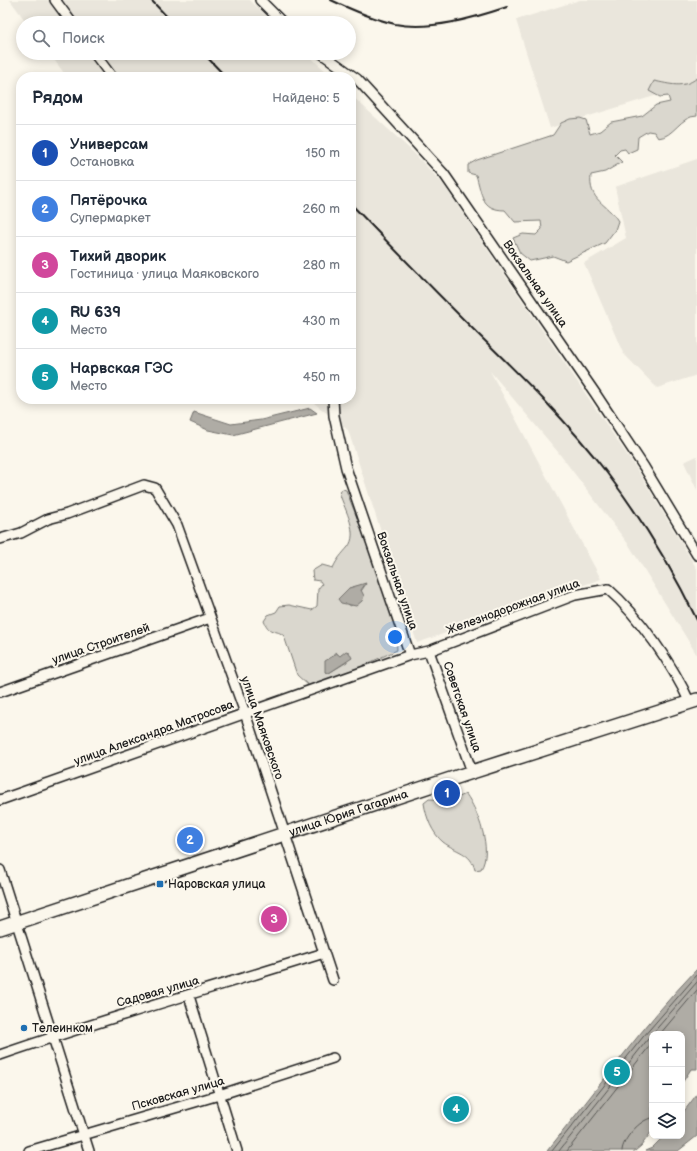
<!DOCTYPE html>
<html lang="ru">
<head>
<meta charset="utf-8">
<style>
	body { margin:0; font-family:"Balsamiq Sans",sans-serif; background:#f6f6f7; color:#1f2937 }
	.controls { position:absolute; right:12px; bottom:12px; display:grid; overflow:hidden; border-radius:8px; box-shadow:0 2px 10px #0003 }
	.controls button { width:36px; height:36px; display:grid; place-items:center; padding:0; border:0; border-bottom:1px solid #e0e1e3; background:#fff; color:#1f2937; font:20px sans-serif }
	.you { position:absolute; left:395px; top:637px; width:14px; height:14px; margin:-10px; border:3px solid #fff; border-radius:50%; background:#1a73e8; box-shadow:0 0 0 6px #1a73e833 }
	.badge { display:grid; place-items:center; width:26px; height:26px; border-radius:50%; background:#1f6fb2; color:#fff; font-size:13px; font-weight:700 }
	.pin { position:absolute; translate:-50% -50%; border:2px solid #fff; box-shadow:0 1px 4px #0006 }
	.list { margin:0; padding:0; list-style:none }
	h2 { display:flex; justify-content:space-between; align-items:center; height:52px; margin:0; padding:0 16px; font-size:17px }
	h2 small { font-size:13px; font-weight:400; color:#747a83 }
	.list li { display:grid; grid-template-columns:26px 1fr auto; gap:12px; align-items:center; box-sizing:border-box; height:56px; padding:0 16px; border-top:1px solid #e0e1e3 }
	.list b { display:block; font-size:15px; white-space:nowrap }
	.list p { margin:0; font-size:13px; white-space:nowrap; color:#747a83 }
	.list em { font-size:13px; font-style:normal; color:#747a83 }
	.icon { flex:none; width:22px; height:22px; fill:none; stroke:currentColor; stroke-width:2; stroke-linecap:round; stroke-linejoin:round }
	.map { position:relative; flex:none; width:697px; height:1151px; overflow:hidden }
	.search { position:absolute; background:#fff; box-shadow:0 2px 10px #0003; left:16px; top:16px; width:340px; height:44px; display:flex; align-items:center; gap:10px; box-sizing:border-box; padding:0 14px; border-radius:22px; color:#747a83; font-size:15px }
	.panel { position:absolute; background:#fff; box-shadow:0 2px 10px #0003; left:16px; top:72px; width:340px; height:332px; border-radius:16px }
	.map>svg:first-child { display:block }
	.built { fill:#eae6dc }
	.green { fill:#dad7ce; stroke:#7b7a75; fill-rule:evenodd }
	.water { fill:#afaca5; stroke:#74726e }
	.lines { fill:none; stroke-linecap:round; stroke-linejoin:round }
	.shore { stroke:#575653; stroke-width:1 }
	.street-casing { stroke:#1c1c1c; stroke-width:12 }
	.secondary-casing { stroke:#1c1c1c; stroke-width:16 }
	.street { stroke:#fbf7ec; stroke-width:9 }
	.secondary { stroke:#fbf7ec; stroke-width:13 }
	.rail { stroke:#1c1c1c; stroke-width:2 }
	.poi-dot { fill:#1f6fb2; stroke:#fbf7ec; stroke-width:1.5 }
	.labels { text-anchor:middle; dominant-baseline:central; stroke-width:4; stroke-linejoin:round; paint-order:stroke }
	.street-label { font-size:12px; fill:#1c1c1c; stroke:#fbf7ec }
	.poi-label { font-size:12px; fill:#1c1c1c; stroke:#fbf7ec; text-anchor:start }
</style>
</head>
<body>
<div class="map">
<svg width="697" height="1151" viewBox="0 0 697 1151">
	<rect width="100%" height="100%" fill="#fbf7ec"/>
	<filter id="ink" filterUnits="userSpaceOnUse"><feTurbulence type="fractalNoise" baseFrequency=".025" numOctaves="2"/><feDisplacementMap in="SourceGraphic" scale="8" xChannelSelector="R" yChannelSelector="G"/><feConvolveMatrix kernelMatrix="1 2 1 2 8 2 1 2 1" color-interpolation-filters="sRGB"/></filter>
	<g filter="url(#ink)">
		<!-- built -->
		<path class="built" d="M10 0H250L273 23H27Z
			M580 0H697V83L550 128 516 20Z
			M49 53H306L332 77H67Z
			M351 95 413 152 443 184 638 471 697 569V655L629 545 558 452 490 371 601 579 417 643 348 430 309 399H351Z
			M697 159V375L657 388 623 353 584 263 626 238 615 187Z
			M697 456V490L684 462Z"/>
		<!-- green -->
		<path class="green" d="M697 78V116C680 116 674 137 658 138L654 132 648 131 638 137 637 149 628 153 625 149 620 150 615 155 622 162 605 172 591 175C588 201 607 203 618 221L615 230 605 243 566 261 553 256 530 261 520 253 513 238 523 234 536 235 542 229 541 221 515 222 505 210C481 210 482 194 476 175L468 173V165L477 160 553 135 561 123 570 119 580 118 586 120 590 134 600 131 611 122 642 116 656 105 670 102 668 96 660 97 649 91 654 81C670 84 683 89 697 78Z
			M343 489 346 490 367 543 396 629 397 650 345 674 309 686 297 675 284 636C276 628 270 636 264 621L268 615 276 612 280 606 289 605 312 610 317 606 318 589 322 584 320 581 313 580 312 571 322 565 333 568C337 559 342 554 348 547 359 533 345 510 340 495L341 490ZM366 584 351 606 344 602 340 597 347 592 349 588ZM336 652 340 657 342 654 347 662 329 673V658L335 655Z
			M466 794C478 811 493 850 481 869L475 870C471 852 456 852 443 842 432 833 426 817 424 803L429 799 452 800Z"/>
		<!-- water -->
		<path class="water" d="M310 408 317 413 233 435 208 430 190 422 194 412 231 424 261 420Z
			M366 583 361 590 364 596 362 601 356 606 341 603 338 599 349 588Z
			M346 651 349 652 352 658 329 673 325 672V661L335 655V652L340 656Z
			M697 969V1069H691L682 1083V1034H652V1131L641 1146 635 1151H547C597 1090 643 1025 697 969Z
			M697 1094V1136L678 1151H645L652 1148 664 1136H682V1114Z"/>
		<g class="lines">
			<!-- shore -->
			<path class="shore" d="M652 1034 697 982
				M660 1034 697 990
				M552 1151 643 1037 697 975
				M559 1151 652 1034
				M567 1151 652 1043
				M622 1151C622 1140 640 1119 652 1118"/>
			<!-- street casing -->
			<g class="street-casing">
				<path id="street" d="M55 0 72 23
					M260 0 283 23
					M94 53 112 77
					M321 53 357 79 444 174 595 393 644 467 697 555
					M333 399 334 416 346 468 410 655
					M0 539 21 533 48 519 67 514 144 485 155 488 177 525 245 713 333 980
					M429 651 472 772
					M0 692 210 618
					M0 800 410 655 429 651 575 595 608 589C639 616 673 665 690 703
					M0 870 89 1151
					M189 996 237 1151
					M0 1055C107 1018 216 987 324 953
					M29 1151 219 1095 333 1058"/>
			</g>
			<!-- secondary casing -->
			<g class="secondary-casing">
				<g id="secondary">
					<path id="s1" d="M0 928 472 772 697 700"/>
				</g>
			</g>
			<!-- street -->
			<use href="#street" class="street"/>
			<!-- secondary -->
			<use href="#secondary" class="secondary"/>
			<!-- rail -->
			<path class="rail" d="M151 0 173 23
				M331 0C352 10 373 19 395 24 430 31 474 18 507 7
				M203 53 226 77
				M351 204C393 248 435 291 478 334 523 378 569 423 607 473 642 519 672 568 697 620"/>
		</g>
	</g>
	<!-- markers -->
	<g class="poi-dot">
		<rect x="156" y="880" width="8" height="8" rx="2"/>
		<circle cx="24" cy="1028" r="4"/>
	</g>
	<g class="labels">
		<!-- street labels -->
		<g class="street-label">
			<text transform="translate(535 284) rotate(55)">Вокзальная улица</text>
			<text transform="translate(397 581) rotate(71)">Вокзальная улица</text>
			<text transform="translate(513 607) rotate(-20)">Железнодорожная улица</text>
			<text transform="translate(101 644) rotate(-19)">улица Строителей</text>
			<text transform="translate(462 707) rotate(71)">Советская улица</text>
			<text transform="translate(262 728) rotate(71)">улица Маяковского</text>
			<text transform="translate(154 733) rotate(-20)">улица Александра Матросова</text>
			<text stroke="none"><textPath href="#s1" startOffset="367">улица Юрия Гагарина</textPath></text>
			<text transform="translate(158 992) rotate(-16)">Садовая улица</text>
			<text transform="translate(178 1094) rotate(-16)">Псковская улица</text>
		</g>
		<!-- poi labels -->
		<g class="poi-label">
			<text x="168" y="884">Наровская улица</text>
			<text x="32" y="1028">Телеинком</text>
		</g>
	</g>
</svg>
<div class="controls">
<button>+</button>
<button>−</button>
<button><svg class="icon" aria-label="layers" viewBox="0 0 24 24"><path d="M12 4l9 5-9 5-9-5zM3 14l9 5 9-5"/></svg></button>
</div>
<div class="you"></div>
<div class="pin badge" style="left:447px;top:793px;background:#1a4fb4">1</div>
<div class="pin badge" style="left:190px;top:840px;background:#3f7fe0">2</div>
<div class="pin badge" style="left:274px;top:919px;background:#d1479c">3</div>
<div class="pin badge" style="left:456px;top:1109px;background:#0f9aa8">4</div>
<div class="pin badge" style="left:617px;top:1072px;background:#0f9aa8">5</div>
<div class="search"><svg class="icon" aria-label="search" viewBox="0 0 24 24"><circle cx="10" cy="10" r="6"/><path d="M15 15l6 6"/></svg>Поиск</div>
<section class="panel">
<h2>Рядом<small>Найдено: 5</small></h2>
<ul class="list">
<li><span class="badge" style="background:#1a4fb4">1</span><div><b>Универсам</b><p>Остановка</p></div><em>150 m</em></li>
<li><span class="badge" style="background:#3f7fe0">2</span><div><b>Пятёрочка</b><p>Супермаркет</p></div><em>260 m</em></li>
<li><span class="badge" style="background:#d1479c">3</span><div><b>Тихий дворик</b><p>Гостиница · улица Маяковского</p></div><em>280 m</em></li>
<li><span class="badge" style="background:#0f9aa8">4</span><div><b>RU 639</b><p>Место</p></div><em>430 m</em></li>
<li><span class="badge" style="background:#0f9aa8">5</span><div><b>Нарвская ГЭС</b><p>Место</p></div><em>450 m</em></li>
</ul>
</section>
</div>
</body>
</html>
